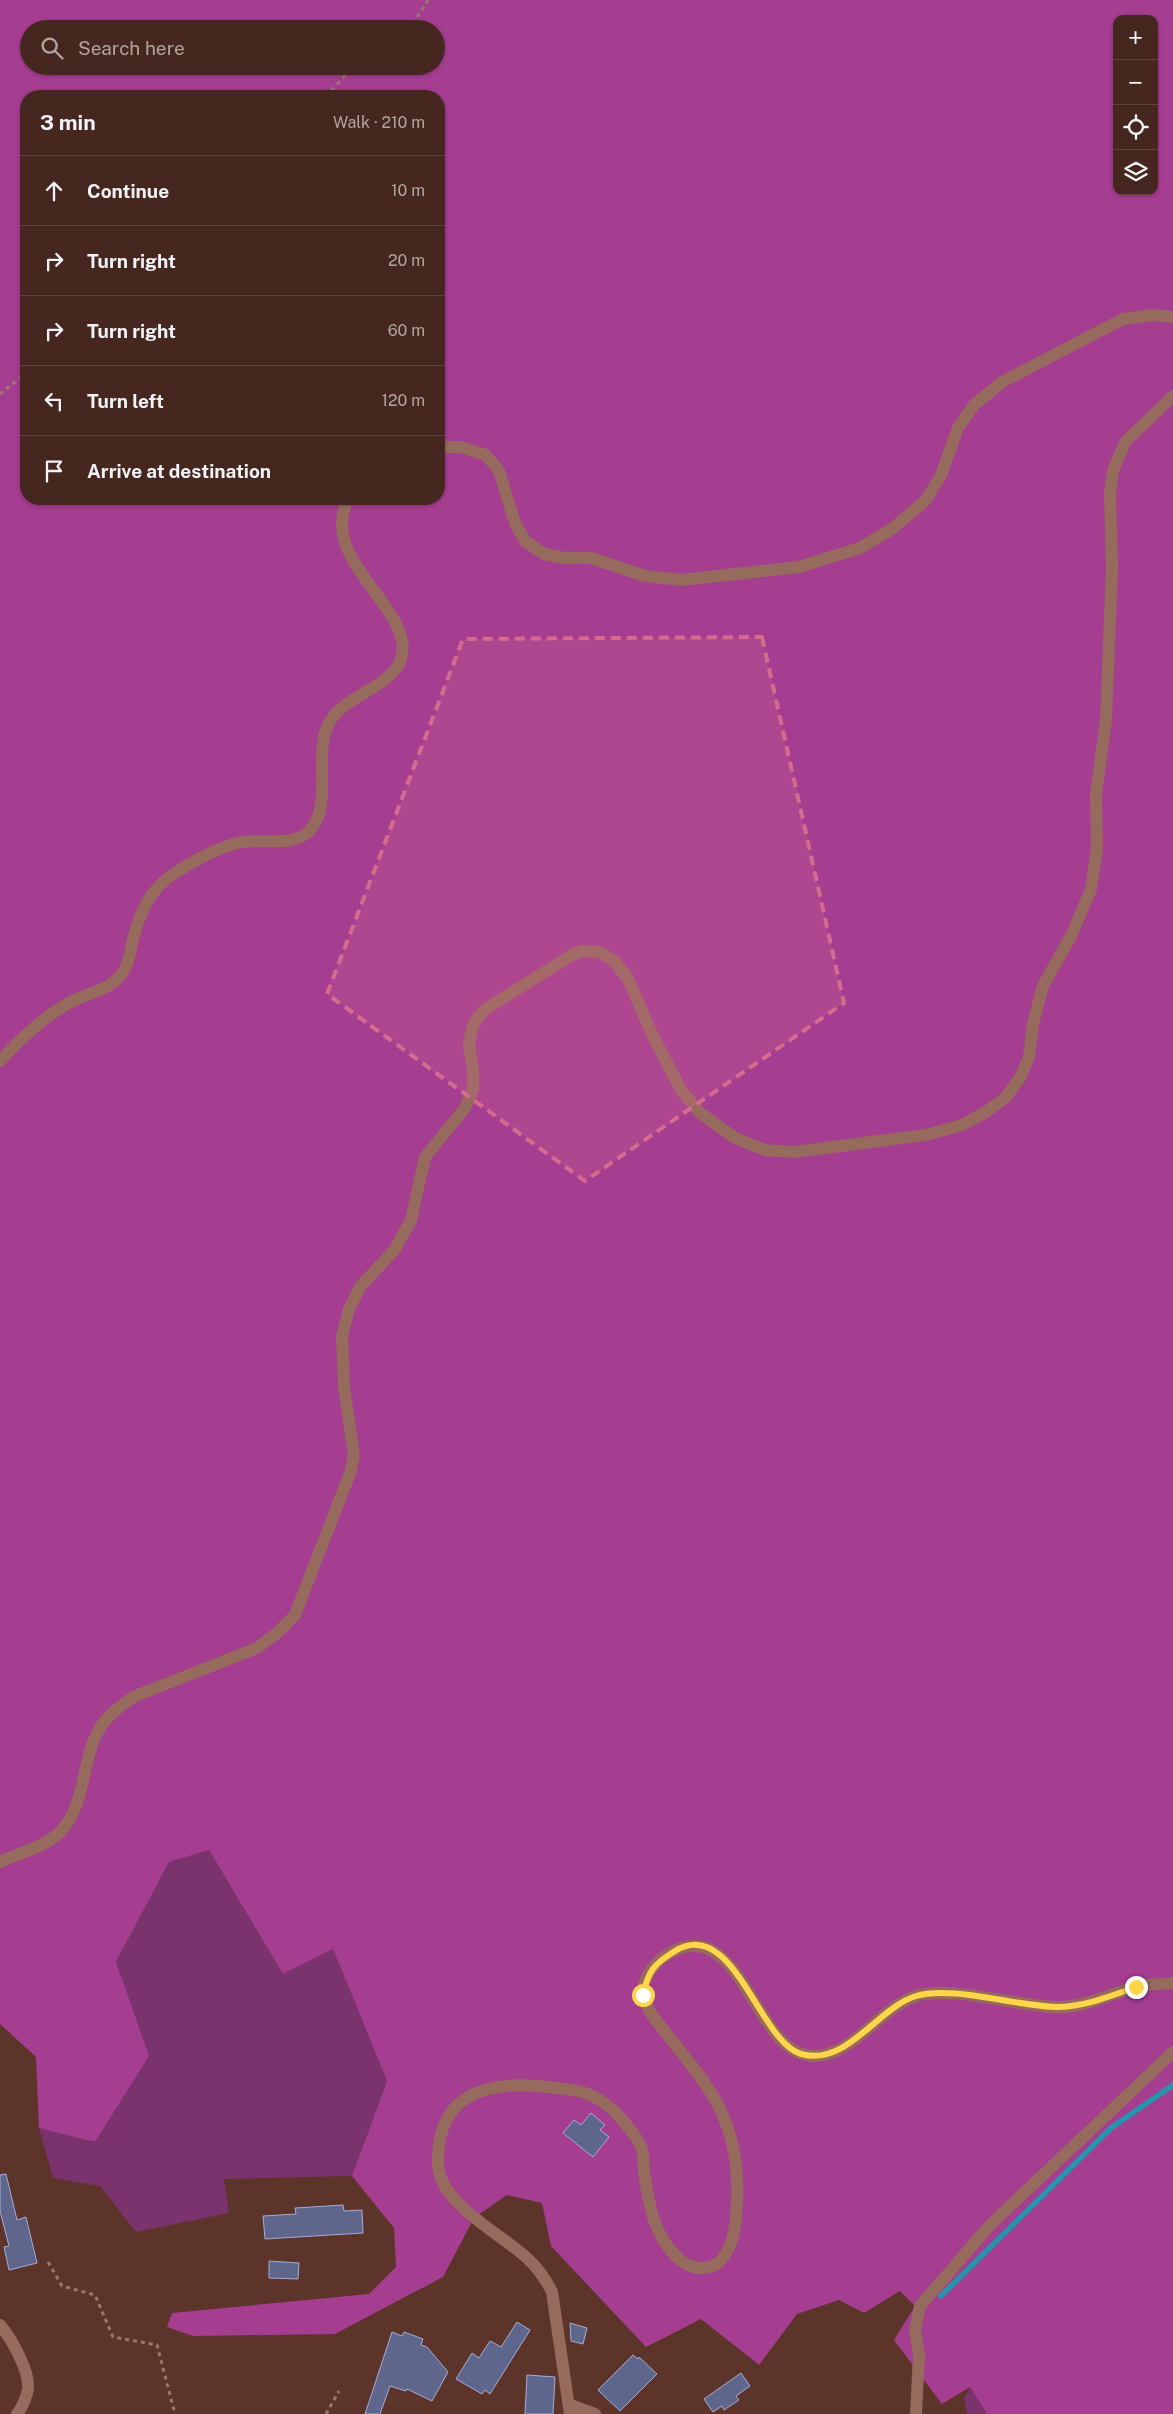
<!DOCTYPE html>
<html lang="en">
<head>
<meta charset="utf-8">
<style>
	body { margin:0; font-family:"Public Sans",sans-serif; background:#4d2f28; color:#f1f3f6 }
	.controls { position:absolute; right:15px; top:15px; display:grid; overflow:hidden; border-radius:10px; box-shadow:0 1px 4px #0004 }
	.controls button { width:45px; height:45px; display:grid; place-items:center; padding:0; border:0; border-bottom:1px solid #5e443d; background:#46271f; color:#f1f3f6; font:25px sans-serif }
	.stop { position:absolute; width:15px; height:15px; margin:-11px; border:4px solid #ffd54a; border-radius:50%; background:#fff }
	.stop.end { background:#ffd54a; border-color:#fff; box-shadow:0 1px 5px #0008 }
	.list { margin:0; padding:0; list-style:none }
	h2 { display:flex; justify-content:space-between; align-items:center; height:65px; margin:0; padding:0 20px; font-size:21px }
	h2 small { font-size:16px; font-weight:400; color:#b0a5a4 }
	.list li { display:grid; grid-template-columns:32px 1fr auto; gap:15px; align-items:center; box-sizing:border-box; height:70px; padding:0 20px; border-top:1px solid #5e443d }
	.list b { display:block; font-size:19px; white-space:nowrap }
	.list em { font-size:16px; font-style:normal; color:#b0a5a4 }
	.icon { flex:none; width:28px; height:28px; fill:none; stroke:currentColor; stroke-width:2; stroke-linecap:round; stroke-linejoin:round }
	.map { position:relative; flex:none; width:1173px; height:2414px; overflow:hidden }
	.search { position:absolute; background:#46271f; box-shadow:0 1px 4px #0004; left:20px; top:20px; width:425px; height:55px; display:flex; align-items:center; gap:12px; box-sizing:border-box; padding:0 18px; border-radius:28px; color:#b0a5a4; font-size:19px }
	.panel { position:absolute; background:#46271f; box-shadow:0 1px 4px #0004; left:20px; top:90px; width:425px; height:415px; border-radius:20px }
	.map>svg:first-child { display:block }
	.green { fill:#7b336d }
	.forest { fill:#a53d91; fill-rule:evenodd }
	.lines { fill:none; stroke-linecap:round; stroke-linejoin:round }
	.stream { stroke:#2495ad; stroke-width:5.5 }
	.building { fill:#5f668c; stroke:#a4add7 }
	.path { stroke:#9a786e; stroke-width:3; stroke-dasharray:4 4; stroke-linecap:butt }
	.minor { stroke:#976a5e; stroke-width:12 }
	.route { stroke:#ffd54a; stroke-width:6 }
	.marked { fill:#d56c8e; fill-opacity:0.2; stroke:#d56c8e; stroke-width:4; stroke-dasharray:10 6; stroke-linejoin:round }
</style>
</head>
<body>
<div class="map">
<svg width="1173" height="2414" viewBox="0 0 1173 2414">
	<rect width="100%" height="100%" fill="#5d3429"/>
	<!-- green -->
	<path class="green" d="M209 1850 283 1974 333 1949 387 2081 352 2176 224 2179 229 2213 136 2232 100 2186 53 2178 39 2128 95 2142 148 2056 116 1962 169 1862Z
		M970 2387 987 2414H967L964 2399Z"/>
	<!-- forest -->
	<path class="forest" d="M0 0H1173V2414H987L970 2387 942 2404 894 2340 915 2306 900 2291 864 2313 839 2300 797 2314 759 2365 701 2319 646 2347 551 2246 542 2203 507 2195 474 2218 443 2277 335 2334 193 2336 167 2327 172 2313 369 2294 396 2267 394 2228 352 2176 387 2081 333 1949 283 1974 209 1850 169 1862 116 1962 149 2056 95 2142 39 2128 36 2057 0 2024ZM1117 19H1154V191H1117ZM29 29H436V66H29ZM26 96H439V499H26Z"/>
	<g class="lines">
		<!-- stream -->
		<path class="stream" d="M941 2296 1111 2128 1173 2085"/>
	</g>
	<!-- building -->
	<path class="building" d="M591 2113 605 2125 600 2130 609 2137 593 2157 563 2133 574 2120 581 2125Z
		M6 2174 17 2220 26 2217 37 2263 9 2270 4 2247 9 2246 0 2211V2175Z
		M343 2205 344 2211 362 2210 363 2233 265 2239 263 2216 296 2214 295 2208Z
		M269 2261 299 2263 298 2279 269 2278Z
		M517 2322 530 2330 490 2394 485 2390 482 2394 456 2379 472 2353 479 2358 490 2341 501 2347Z
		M570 2323 587 2328 583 2344 571 2341Z
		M392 2332 402 2336 404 2332 423 2339 421 2345 427 2347 448 2372 432 2401 407 2389 406 2391 390 2386 380 2414H365Z
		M633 2355 638 2359 639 2357 657 2374 620 2411 598 2390Z
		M741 2373 750 2386 736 2396 739 2400 724 2410 722 2406 713 2412 704 2399Z
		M527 2375 555 2377 553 2414H525Z"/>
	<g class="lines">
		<!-- path -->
		<path class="path" d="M407 29 418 16 428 0
			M326 96 354 66
			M0 394 26 373
			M48 2262 62 2286 95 2295 113 2337 157 2345 175 2414
			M326 2414 339 2391"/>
		<!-- minor -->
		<path class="minor" d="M439 447H460L486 455 499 471 515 523 525 541 544 554 565 558H591L645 576 682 580 799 567 860 548 892 529 926 500 941 475 958 428 974 405 1002 382 1123 319 1153 315 1173 317
			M0 1061C20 1039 41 1019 67 1004 83 994 108 991 120 976 128 967 130 954 132 943 139 914 149 889 175 873 193 861 216 849 237 843 259 837 293 849 310 830 335 803 310 748 332 718 348 696 389 686 400 662 421 612 316 562 348 499
			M0 1862C19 1853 42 1848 58 1834 85 1809 81 1767 96 1735 104 1718 118 1708 133 1697L257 1648 277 1633 295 1615 350 1473 354 1456 344 1387 342 1336 349 1309 360 1287 395 1249 411 1220 425 1157 465 1108 473 1089V1070L469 1045 472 1028 476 1020 484 1010 572 955 583 951 600 952 614 961 628 979 652 1034 681 1090 700 1113 735 1138 765 1150 794 1152 926 1135 962 1125 986 1112 1005 1098 1020 1078 1029 1057 1033 1024 1043 986 1072 934 1091 889 1097 849 1096 794 1106 720 1112 567 1110 494 1113 470 1126 441 1173 396
			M0 2325C11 2338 30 2371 28 2389 27 2396 22 2408 17 2414
			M570 2405 595 2414
			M570 2414 552 2292C546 2280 539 2269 528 2259 502 2234 439 2204 438 2164 436 2093 488 2080 547 2087 575 2090 591 2090 613 2110 623 2120 634 2133 641 2146 644 2153 643 2164 644 2172 649 2204 653 2235 678 2258 688 2268 703 2271 715 2265 730 2256 735 2232 736 2217 740 2178 735 2137 717 2103 699 2070 671 2042 650 2012 648 2007 643 1999 643 1994 642 1964 684 1935 711 1950 753 1973 766 2057 816 2056 853 2055 881 2007 916 1996 952 1985 1018 2007 1059 2007 1087 2007 1109 1994 1135 1987 1147 1984 1161 1984 1173 1983
			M916 2414 919 2355 915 2330 920 2306 990 2225 1173 2052"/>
	</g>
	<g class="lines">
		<!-- route -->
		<path class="route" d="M643 1995C648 1971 654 1964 675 1951 733 1915 760 2043 801 2054 847 2067 877 2008 916 1996 952 1985 1018 2007 1059 2007 1086 2006 1111 1996 1136 1987"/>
	</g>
	<!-- marked area -->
	<path class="marked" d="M762 637 844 1003 585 1181 327 994 463 639Z"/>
</svg>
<div class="controls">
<button>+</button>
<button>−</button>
<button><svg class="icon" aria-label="locate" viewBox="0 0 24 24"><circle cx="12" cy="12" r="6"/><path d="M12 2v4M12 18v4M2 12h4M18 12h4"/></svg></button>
<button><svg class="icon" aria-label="layers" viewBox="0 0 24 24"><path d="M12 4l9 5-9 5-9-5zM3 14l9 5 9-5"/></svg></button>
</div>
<div class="stop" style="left:643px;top:1995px"></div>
<div class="stop end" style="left:1136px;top:1987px"></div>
<div class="search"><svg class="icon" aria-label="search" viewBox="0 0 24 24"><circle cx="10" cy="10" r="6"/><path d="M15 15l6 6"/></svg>Search here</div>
<section class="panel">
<h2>3 min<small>Walk · 210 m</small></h2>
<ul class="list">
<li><svg class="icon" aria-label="ahead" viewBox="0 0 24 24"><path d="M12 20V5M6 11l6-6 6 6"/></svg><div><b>Continue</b></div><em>10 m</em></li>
<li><svg class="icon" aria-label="right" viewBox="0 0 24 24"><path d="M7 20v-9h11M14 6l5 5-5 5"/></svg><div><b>Turn right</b></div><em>20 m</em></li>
<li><svg class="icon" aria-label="right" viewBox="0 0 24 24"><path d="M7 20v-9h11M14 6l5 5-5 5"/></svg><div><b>Turn right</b></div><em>60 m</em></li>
<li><svg class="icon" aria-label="left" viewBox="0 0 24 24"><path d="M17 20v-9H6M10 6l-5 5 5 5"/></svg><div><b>Turn left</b></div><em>120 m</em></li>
<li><svg class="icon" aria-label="arrive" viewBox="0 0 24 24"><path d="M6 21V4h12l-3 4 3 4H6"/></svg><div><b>Arrive at destination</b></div></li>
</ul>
</section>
</div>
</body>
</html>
